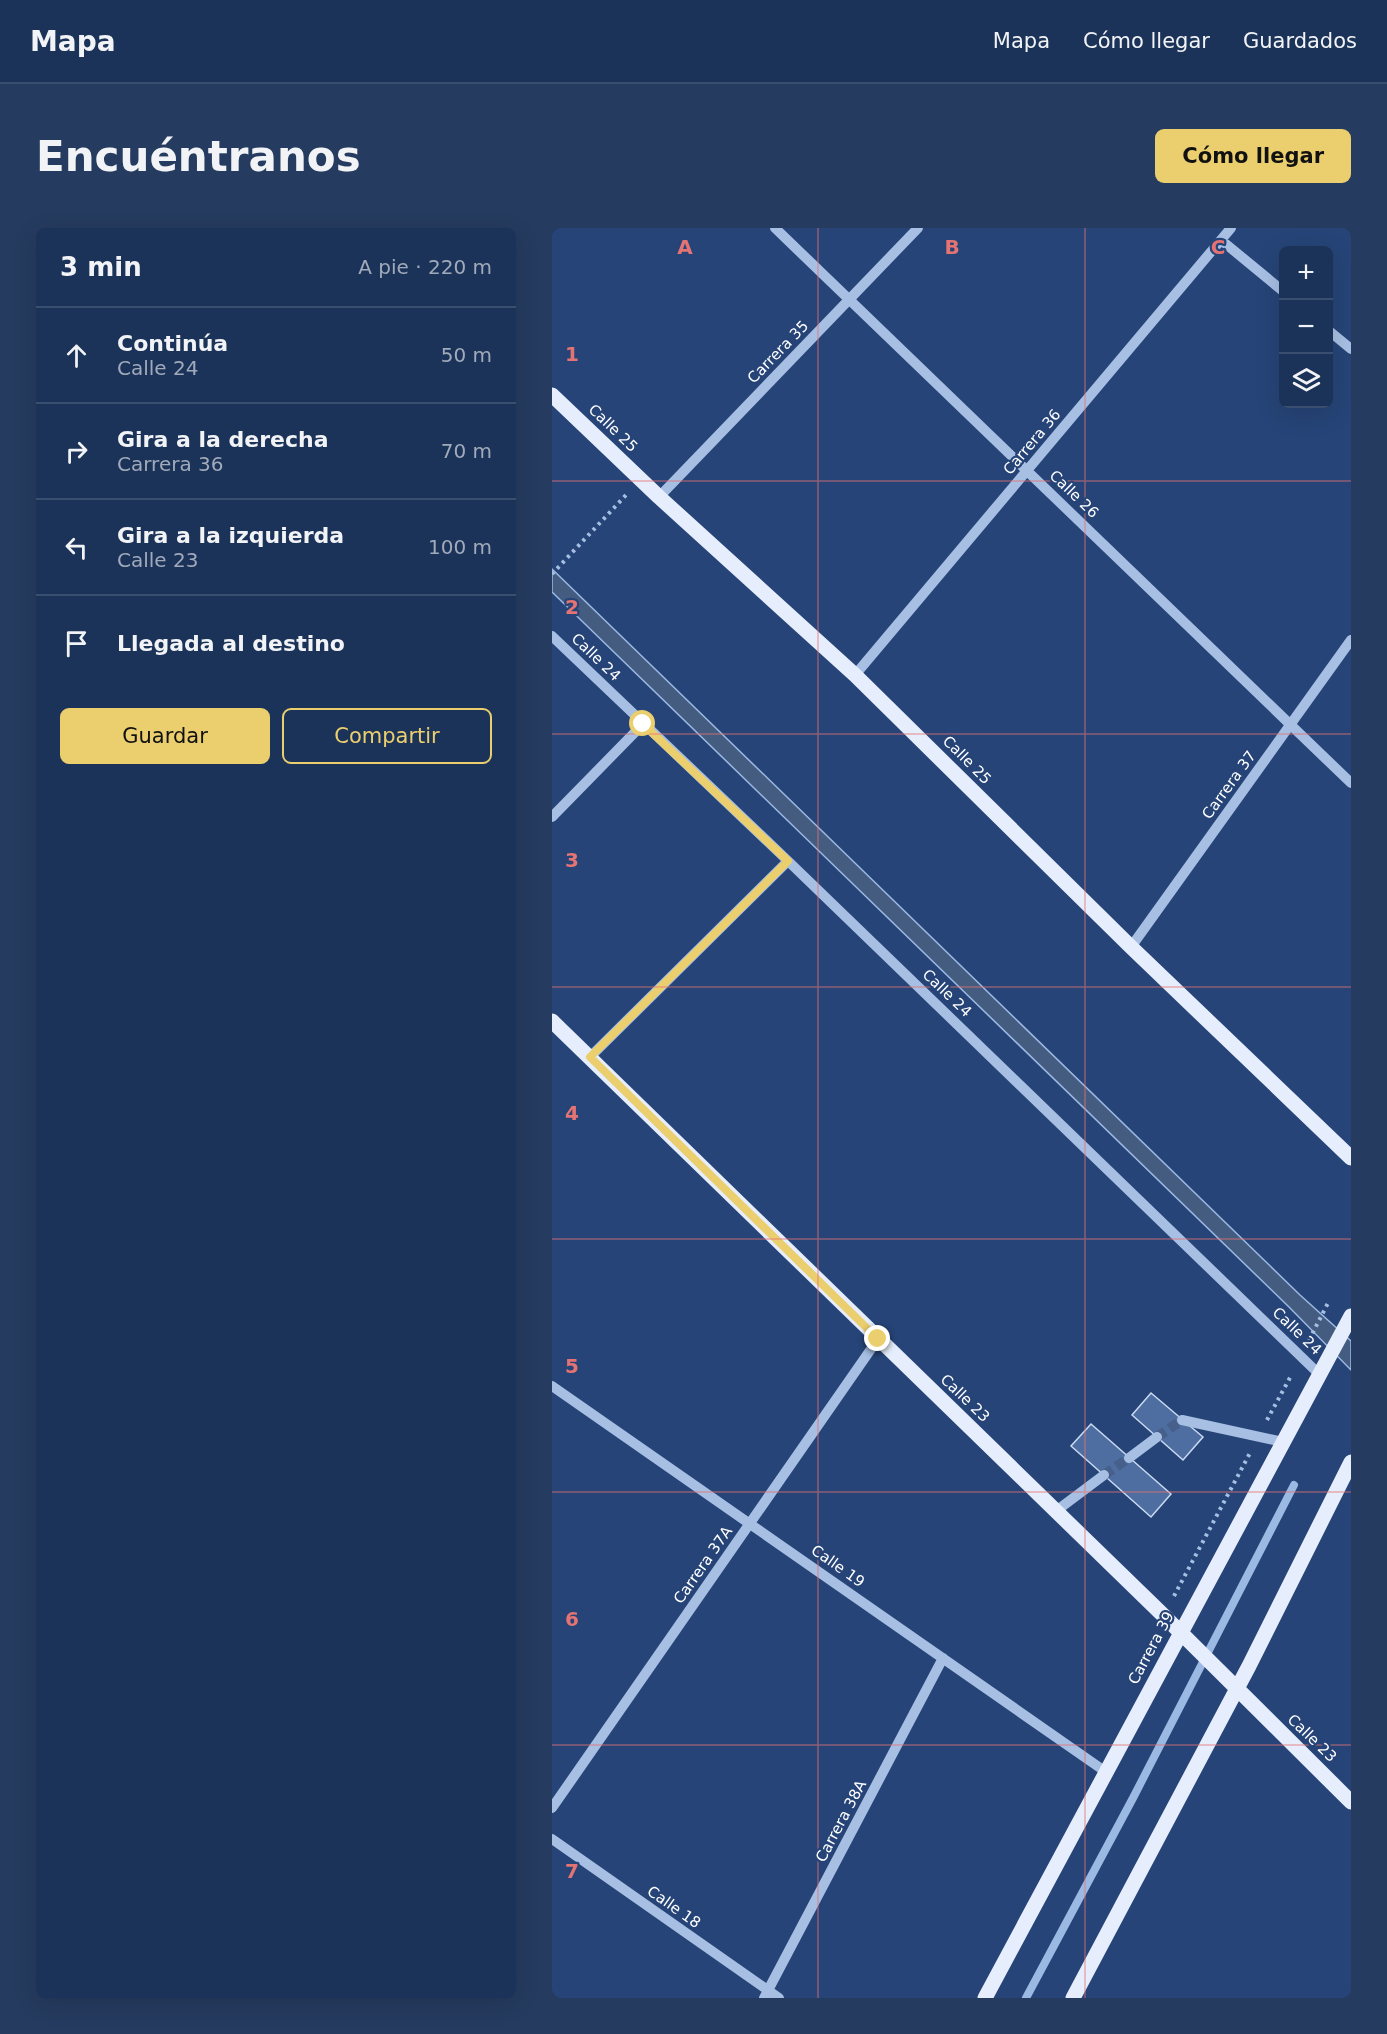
<!DOCTYPE html>
<html lang="es">
<head>
<meta charset="utf-8">
<style>
	body { margin:0; font-family:"DejaVu Sans",sans-serif; background:#253b5f; color:#f1f3f6 }
	.controls { position:absolute; right:18px; top:18px; display:grid; overflow:hidden; border-radius:9px; box-shadow:0 6px 24px #0002 }
	.controls button { width:54px; height:54px; display:grid; place-items:center; padding:0; border:0; border-bottom:2px solid #3a4e6f; background:#1c3359; color:#f1f3f6; font:30px sans-serif }
	.stop { position:absolute; width:18px; height:18px; margin:-14px; border:4px solid #ebce6d; border-radius:50%; background:#fff }
	.stop.end { background:#ebce6d; border-color:#fff; box-shadow:0 2px 6px #0008 }
	.list { margin:0; padding:0; list-style:none }
	h2 { display:flex; justify-content:space-between; align-items:center; height:78px; margin:0; padding:0 24px; font-size:26px }
	h2 small { font-size:20px; font-weight:400; color:#a0aaba }
	.list li { display:grid; grid-template-columns:39px 1fr auto; gap:18px; align-items:center; box-sizing:border-box; height:96px; padding:0 24px; border-top:2px solid #3a4e6f }
	.list b { display:block; font-size:22px; white-space:nowrap }
	.list p { margin:0; font-size:20px; white-space:nowrap; color:#a0aaba }
	.list em { font-size:20px; font-style:normal; color:#a0aaba }
	.actions { display:flex; gap:12px; padding:18px 24px }
	.actions a { flex:1; padding:14px 0; border:2px solid #ebce6d; border-radius:9px; text-align:center; font-size:21px; color:#ebce6d }
	.actions .main { background:#ebce6d; color:#111 }
	.icon { flex:none; width:33px; height:33px; fill:none; stroke:currentColor; stroke-width:2; stroke-linecap:round; stroke-linejoin:round }
	.map { position:relative; flex:none; width:799px; height:1770px; overflow:hidden; border-radius:9px }
	header { display:flex; align-items:center; gap:36px; box-sizing:border-box; height:84px; padding:0 30px; background:#1c3359; border-bottom:2px solid #3a4e6f }
	header strong { font-size:28px }
	nav { display:flex; gap:33px; margin-inline-start:auto; font-size:21px }
	.intro { display:flex; align-items:center; justify-content:space-between; box-sizing:border-box; height:144px; padding:0 36px }
	h1 { margin:0; font-size:42px }
	.button { padding:15px 27px; border-radius:9px; background:#ebce6d; color:#111; font-size:21px; font-weight:700 }
	main { display:flex; gap:36px; padding:0 36px }
	aside { flex:1; background:#1c3359; border-radius:9px; box-shadow:0 6px 24px #0002 }
	.map>svg:first-child { display:block }
	.water { fill:#455c81; stroke:#9cb9e3; stroke-width:1.5 }
	.lines { fill:none; stroke-linecap:round; stroke-linejoin:round }
	.stream { stroke:#9cb9e3; stroke-width:8 }
	.building { fill:#4e6ea1; stroke:#cadaf2; stroke-width:1.5 }
	.minor-tunnel { stroke:#47608b; stroke-width:10; stroke-dasharray:10 5; stroke-linecap:butt }
	.path { stroke:#a7bfe3; stroke-width:4; stroke-dasharray:3 4.5; stroke-linecap:butt }
	.minor { stroke:#a7bfe3; stroke-width:10 }
	.major { stroke:#e6edfc; stroke-width:15 }
	.route { stroke:#ebce6d; stroke-width:8 }
	.grid { fill:none; stroke:#e47373; stroke-width:1.5; stroke-opacity:0.55 }
	.labels { text-anchor:middle; dominant-baseline:central; stroke-width:4.5; stroke-linejoin:round; paint-order:stroke }
	.street-label { font-size:15px; fill:#fff; stroke:#264477 }
	.grid-label { font-size:20px; text-anchor:middle; font-weight:bold; fill:#e47373; stroke:#264477; stroke-width:4.5; stroke-linejoin:round; paint-order:stroke }
</style>
</head>
<body>
<header>
<strong>Mapa</strong>
<nav><a>Mapa</a><a>Cómo llegar</a><a>Guardados</a></nav>
</header>
<div class="intro"><h1>Encuéntranos</h1><a class="button">Cómo llegar</a></div>
<main>
<aside>
<h2>3 min<small>A pie · 220 m</small></h2>
<ul class="list">
<li><svg class="icon" aria-label="ahead" viewBox="0 0 24 24"><path d="M12 20V5M6 11l6-6 6 6"/></svg><div><b>Continúa</b><p>Calle 24</p></div><em>50 m</em></li>
<li><svg class="icon" aria-label="right" viewBox="0 0 24 24"><path d="M7 20v-9h11M14 6l5 5-5 5"/></svg><div><b>Gira a la derecha</b><p>Carrera 36</p></div><em>70 m</em></li>
<li><svg class="icon" aria-label="left" viewBox="0 0 24 24"><path d="M17 20v-9H6M10 6l-5 5 5 5"/></svg><div><b>Gira a la izquierda</b><p>Calle 23</p></div><em>100 m</em></li>
<li><svg class="icon" aria-label="arrive" viewBox="0 0 24 24"><path d="M6 21V4h12l-3 4 3 4H6"/></svg><div><b>Llegada al destino</b></div></li>
</ul>
<div class="actions"><a class="main">Guardar</a><a>Compartir</a></div>
</aside>
<div class="map">
<svg width="799" height="1770" viewBox="0 0 799 1770">
	<rect width="100%" height="100%" fill="#264477"/>
	<!-- water -->
	<path class="water" d="M0 341 748 1067 799 1113V1142L737 1079 0 364Z"/>
	<g class="lines">
		<!-- stream -->
		<path class="stream" d="M474 1770 581 1570 742 1257"/>
	</g>
	<!-- building -->
	<path class="building" d="M599 1165 651 1209 631 1232 580 1187Z
		M539 1196 619 1266 599 1289 519 1218Z"/>
	<g class="lines">
		<!-- minor-tunnel -->
		<path class="minor-tunnel" d="M605 1209 630 1192
			M552 1247 577 1230"/>
		<!-- path -->
		<path class="path" d="M0 346 75 266
			M757 1112 776 1075
			M715 1192 740 1146
			M622 1368 698 1225"/>
		<!-- minor -->
		<path class="minor" d="M223 0 799 555
			M669 12 732 64
			M776 102 799 121
			M107 269 366 0
			M0 408 236 633 767 1146
			M303 447 679 0
			M0 589 91 496
			M579 719 799 412
			M38 829 236 633
			M0 1158 554 1544
			M630 1192 731 1214
			M577 1230 605 1209
			M504 1283 552 1247
			M0 1580 326 1111
			M0 1611 227 1770
			M212 1770 391 1430"/>
		<!-- major -->
		<path class="major" d="M0 167 107 269 303 447 579 719 799 930
			M0 793 612 1388 799 1574
			M433 1770 799 1088
			M521 1770 697 1438 799 1234"/>
	</g>
	<g class="lines">
		<!-- route -->
		<path class="route" d="M91 496 236 633 38 829 326 1111"/>
	</g>
	<!-- grid -->
	<path class="grid" d="M266 0V1770M533 0V1770M0 253H799M0 506H799M0 759H799M0 1011H799M0 1264H799M0 1517H799"/>
	<g class="labels">
		<!-- street labels -->
		<g class="street-label">
			<text transform="translate(226 124) rotate(-46)">Carrera 35</text>
			<text transform="translate(61 200) rotate(44)">Calle 25</text>
			<text transform="translate(480 214) rotate(-50)">Carrera 36</text>
			<text transform="translate(522 266) rotate(44)">Calle 26</text>
			<text transform="translate(44 429) rotate(44)">Calle 24</text>
			<text transform="translate(415 532) rotate(45)">Calle 25</text>
			<text transform="translate(677 557) rotate(-54)">Carrera 37</text>
			<text transform="translate(395 765) rotate(44)">Calle 24</text>
			<text transform="translate(745 1103) rotate(44)">Calle 24</text>
			<text transform="translate(413 1170) rotate(44)">Calle 23</text>
			<text transform="translate(151 1337) rotate(-55)">Carrera 37A</text>
			<text transform="translate(286 1338) rotate(35)">Calle 19</text>
			<text transform="translate(599 1420) rotate(-62)">Carrera 39</text>
			<text transform="translate(760 1510) rotate(44)">Calle 23</text>
			<text transform="translate(289 1593) rotate(-62)">Carrera 38A</text>
			<text transform="translate(122 1679) rotate(35)">Calle 18</text>
		</g>
	</g>
	<g class="grid-label">
		<text x="133" y="26">A</text>
		<text x="400" y="26">B</text>
		<text x="666" y="26">C</text>
		<text x="20" y="133">1</text>
		<text x="20" y="386">2</text>
		<text x="20" y="639">3</text>
		<text x="20" y="892">4</text>
		<text x="20" y="1145">5</text>
		<text x="20" y="1398">6</text>
		<text x="20" y="1650">7</text>
	</g>
</svg>
<div class="controls">
<button>+</button>
<button>−</button>
<button><svg class="icon" aria-label="layers" viewBox="0 0 24 24"><path d="M12 4l9 5-9 5-9-5zM3 14l9 5 9-5"/></svg></button>
</div>
<div class="stop" style="left:91px;top:496px"></div>
<div class="stop end" style="left:326px;top:1111px"></div>
</div>
</main>
</body>
</html>
